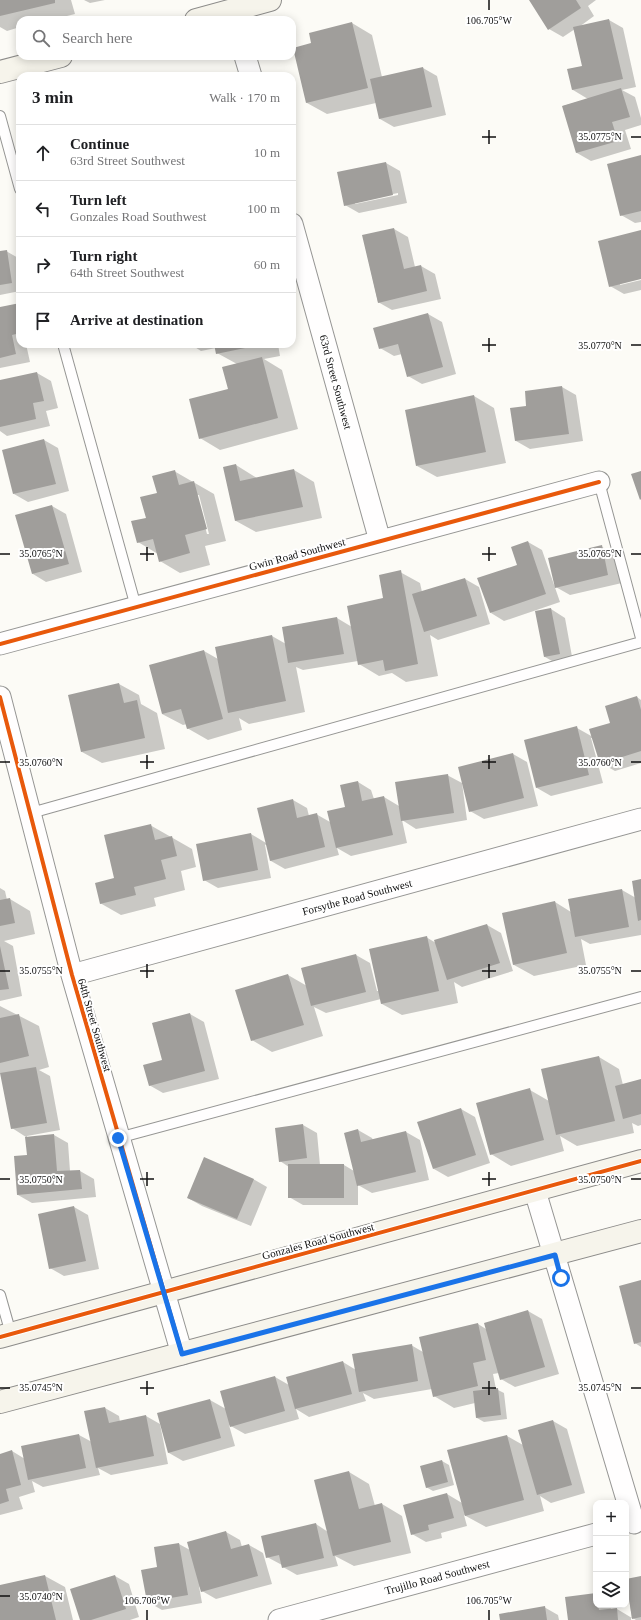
<!DOCTYPE html>
<html lang="en">
<head>
<meta charset="utf-8">
<style>
	body { margin:0; font-family:"Times New Roman",serif; background:#f6f6f6; color:#202124 }
	.controls { position:absolute; right:12px; bottom:12px; display:grid; overflow:hidden; border-radius:8px; box-shadow:0 2px 10px #0003 }
	.controls button { width:36px; height:36px; display:grid; place-items:center; padding:0; border:0; border-bottom:1px solid #e0e0e0; background:#fff; color:#202124; font:20px sans-serif }
	.stop { position:absolute; width:12px; height:12px; margin:-9px; border:3px solid #1a73e8; border-radius:50%; background:#fff }
	.stop.end { background:#1a73e8; border-color:#fff; box-shadow:0 1px 4px #0008 }
	.list { margin:0; padding:0; list-style:none }
	h2 { display:flex; justify-content:space-between; align-items:center; height:52px; margin:0; padding:0 16px; font-size:17px }
	h2 small { font-size:13px; font-weight:400; color:#757577 }
	.list li { display:grid; grid-template-columns:26px 1fr auto; gap:12px; align-items:center; box-sizing:border-box; height:56px; padding:0 16px; border-top:1px solid #e0e0e0 }
	.list b { display:block; font-size:15px; white-space:nowrap }
	.list p { margin:0; font-size:13px; white-space:nowrap; color:#757577 }
	.list em { font-size:13px; font-style:normal; color:#757577 }
	.icon { flex:none; width:22px; height:22px; fill:none; stroke:currentColor; stroke-width:2; stroke-linecap:round; stroke-linejoin:round }
	.map { position:relative; flex:none; width:641px; height:1620px; overflow:hidden }
	.search { position:absolute; background:#fff; box-shadow:0 2px 10px #0003; left:16px; top:16px; width:280px; height:44px; display:flex; align-items:center; gap:10px; box-sizing:border-box; padding:0 14px; border-radius:12px; color:#757577; font-size:15px }
	.panel { position:absolute; background:#fff; box-shadow:0 2px 10px #0003; left:16px; top:72px; width:280px; height:276px; border-radius:12px }
	.map>svg:first-child { display:block }
	.shadow { fill:#0003; fill-rule:evenodd }
	.building { fill:#a09e9b }
	.lines { fill:none; stroke-linecap:round; stroke-linejoin:round }
	.lane-casing { stroke:#969694; stroke-width:12 }
	.street-casing { stroke:#969694; stroke-width:23 }
	.secondary-casing { stroke:#8d8c8a; stroke-width:24 }
	.lane { stroke:#fffefe; stroke-width:10 }
	.street { stroke:#fffefe; stroke-width:21 }
	.secondary { stroke:#f6f4eb; stroke-width:22 }
	.cycleway-casing { stroke:#fff; stroke-width:6 }
	.cycleway { stroke:#e8590c; stroke-width:4 }
	.route { stroke:#1a73e8; stroke-width:5 }
	.ticks { fill:none; stroke:#101010; stroke-width:1.5 }
	.labels { text-anchor:middle; dominant-baseline:central; stroke-width:4; stroke-linejoin:round; paint-order:stroke }
	.street-label { font-size:11px; fill:#101010; stroke:#fff }
	.ticks-label { font-size:10px; text-anchor:middle; fill:#101010; stroke:#fff; stroke-width:4; stroke-linejoin:round; paint-order:stroke }
</style>
</head>
<body>
<div class="map">
<svg width="641" height="1620" viewBox="0 0 641 1620">
	<rect width="100%" height="100%" fill="#fcfbf6"/>
	<!-- shadow -->
	<path class="shadow" d="M0 0H71L75 14 51 20H20V27L7 31 0 27Z
		M84 0H105L90 3Z
		M530 0H596L588 6 594 16 579 27 609 20 623 28 636 87 622 90 635 97 641 118V125L625 130 631 149 591 161 577 153 563 106 588 99 573 90 568 70 583 67 575 29 563 37 549 29Z
		M352 23 372 35 382 77 423 68 437 76 446 115 394 127 380 119 376 103 327 114 307 103 294 49 313 44Z
		M641 156V222L635 223 621 215Z
		M386 163 400 171 407 203 359 213 345 205 338 173ZM398 193V195L355 204V202Z
		M394 229 408 237 415 267 421 266 435 274 441 299 392 310 378 302 363 236Z
		M641 231V278L620 283V285L641 280V290L624 294 610 286Z
		M6 251 20 259V291L0 295V252Z
		M20 304V344H26L30 362 0 368V308Z
		M428 314 442 322 456 374 422 384 408 376 402 354 394 356 380 348Z
		M190 344H278L280 356 264 359 282 370 298 429 220 450 200 438 229 389 237 364 217 353 216 348 201 351Z
		M37 373 51 381 58 408 46 411 50 426 7 436 0 431V381Z
		M562 387 576 395 583 441 530 449 516 441 527 407Z
		M474 396 494 408 506 463 437 477 417 466Z
		M44 440 58 448 69 491 28 502 14 494Z
		M236 465 257 478 294 470 314 482 322 518 256 532 236 521Z
		M174 471 214 494 226 541 205 546 210 565 180 573 160 561 158 554 138 542 158 493ZM197 495H199L209 534H207Z
		M52 506 66 514 82 572 46 582 33 574Z
		M528 542 542 550 560 602 504 621 491 613 519 565Z
		M602 547 616 555 622 583 570 595 554 586Z
		M400 572 420 583 422 592 465 579 479 587 490 624 438 640 430 635 438 676 406 682 392 673 379 676 359 664 358 661 303 670 296 667 305 712 249 724 239 718 242 730 208 740 187 728V724L183 725 162 714 204 651 218 659 272 636 286 644 283 628 337 618 352 627 385 599Z
		M551 609 565 618 573 662 559 665 545 657Z
		M119 684 139 695 141 704 157 713 165 749 102 763 82 752Z
		M637 697 641 700V763L615 771 601 763 593 738H591L603 783 551 796 537 788 577 728 593 737 611 723Z
		M513 754 527 762 538 806 484 819 470 811Z
		M447 775 462 783 467 820 416 829 402 820 407 843 351 856 337 848 339 855 285 869 271 861 267 844 265 845 271 878 218 888 204 880 251 834 266 843 293 800 307 808 309 816 316 814 330 822 347 807 358 782 371 790 374 799 384 797 399 806Z
		M150 825 192 849 196 867 181 871 185 890 154 898 156 906 121 915 100 903Z
		M641 880V935L590 944 581 939 586 965 534 976 514 965 503 914 555 902 571 912 622 890 636 898Z
		M0 888 5 891 7 900 10 899 30 911 35 934 4 941 13 946 22 996 0 1001Z
		M487 925 501 933 513 971 462 987 454 982 458 1003 402 1015 382 1004 381 999 326 1013 314 1007 323 1036 272 1052 252 1040 288 975 307 986 356 955 370 963 377 991H379L426 937 436 943Z
		M0 1006 39 1026 49 1067 39 1070 50 1076 60 1130 27 1136V1138L54 1135 68 1143 70 1171H80L94 1179 96 1197 32 1203 18 1195 28 1156 26 1137 12 1128 2 1074 0 1073Z
		M190 1014 204 1022 219 1079 163 1093 149 1085 163 1061 153 1023Z
		M599 1057 619 1069 623 1085 641 1080V1125L638 1126 632 1123 634 1133 577 1146 560 1136 564 1151 511 1166 491 1154 530 1090 549 1101Z
		M461 1109 475 1117 490 1163 448 1177 434 1169Z
		M303 1125 317 1133 320 1165H344L354 1171 345 1133 358 1130 372 1138 373 1140 406 1132 420 1140 429 1180 372 1193 358 1185V1205H303L289 1197V1167L280 1161Z
		M253 1179 267 1187 251 1226 202 1206 188 1198Z
		M74 1207 88 1215 99 1269 64 1276 50 1268Z
		M641 1281V1347L635 1343Z
		M528 1311 542 1319 559 1374 515 1387 501 1379 499 1373 493 1374 496 1389 504 1393 507 1419 484 1422 477 1418 475 1403 454 1408 434 1396 432 1389 374 1399 363 1393 366 1401 309 1417 296 1409 299 1419 245 1434 229 1425 235 1446 183 1461 169 1453 158 1414 210 1400 226 1409 275 1377 289 1385 343 1362 356 1370 411 1345 423 1352 478 1324 486 1329Z
		M105 1408 119 1416 120 1422 146 1416 160 1424 168 1464 111 1475 98 1468 100 1475 43 1487 32 1481 35 1492 19 1497 23 1509 0 1515V1455L12 1451 25 1459 79 1435 92 1442Z
		M553 1421 567 1429 585 1493 551 1503 540 1496 544 1511 486 1527 464 1515 467 1526 441 1533 442 1538 426 1542 412 1534 447 1494 462 1503 507 1436 523 1445Z
		M442 1461 449 1465 454 1485 433 1491 426 1487Z
		M349 1472 369 1484 375 1506 382 1504 402 1516 411 1553 354 1566 335 1556 338 1566 297 1575 283 1567 282 1565 267 1557 316 1524 328 1532 316 1480Z
		M226 1532 240 1540 242 1547 249 1545 263 1553 272 1584 216 1599 202 1591 199 1586 202 1603 162 1610 148 1602 179 1544 190 1550Z
		M45 1576 65 1587 73 1620H0V1586Z
		M115 1576 129 1584 139 1617 130 1620H81Z
		M641 1577V1620H636L631 1617V1620H569L596 1594V1605H610L611 1609H617L632 1618 626 1580Z
		M544 1607 558 1615 559 1620H501Z"/>
	<!-- building -->
	<path class="building" d="M0 0H55V3L0 16Z
		M529 0H576L581 8 548 30Z
		M609 19 623 79 572 90 567 69 582 66 573 27Z
		M352 22 368 88 306 103 293 48 311 43 309 33Z
		M423 67 432 107 379 119 370 79Z
		M621 88 630 117 612 122 618 141 576 153 562 106Z
		M641 155V211L620 216 607 164Z
		M386 162 393 195 344 206 337 172Z
		M394 228 404 269 421 265 427 291 378 303 362 235Z
		M641 230V279L609 287 598 241Z
		M7 250 12 283 0 285V251Z
		M20 303V333L12 335 16 354 0 358V307Z
		M428 313 443 367 407 377 398 344 379 349 373 328Z
		M214 344H260V345L216 354Z
		M262 357 278 418 199 439 189 399 228 389 222 367Z
		M37 372 44 401 33 403 36 419 0 427V380Z
		M562 386 569 434 515 441 510 408 526 406 525 391Z
		M474 395 486 452 416 466 405 410Z
		M44 439 56 484 13 494 2 450Z
		M236 464 240 481 294 469 303 507 235 521 223 467Z
		M175 470 179 485 194 481 207 529 185 535 190 553 159 562 153 539 137 543 131 521 146 518 140 497 157 493 152 476Z
		M641 471V499L640 500 631 474Z
		M52 505 69 564 32 574 15 515Z
		M528 541 546 594 490 613 477 578 517 565 511 547Z
		M602 545 608 575 555 588 548 558Z
		M401 570 418 664 385 671 383 660 358 665 347 606 383 598 379 575Z
		M465 578 477 616 424 632 412 594Z
		M551 608 560 654 544 657 535 611Z
		M337 617 344 654 288 663 282 627Z
		M272 635 286 701 228 713 215 647Z
		M204 650 223 719 187 729 181 709 162 714 149 665Z
		M119 683 124 703 137 700 145 738 81 752 68 695Z
		M637 696 641 710V751L600 764 589 729 610 723 605 706Z
		M577 726 589 775 536 788 524 740Z
		M513 753 524 798 469 812 458 767Z
		M448 774 454 813 401 821 395 782Z
		M358 781 362 801 384 796 393 835 336 848 327 811 345 807 340 785Z
		M293 799 297 818 317 813 325 847 270 861 257 808Z
		M151 824 155 840 172 836 177 856 161 860 166 879 134 887 136 895 100 904 95 883 114 878 104 835Z
		M251 833 258 870 203 881 196 844Z
		M641 879V920L638 921 632 881Z
		M622 889 629 927 575 937 568 899Z
		M10 898 15 923 0 926V900Z
		M555 901 567 953 513 965 502 913Z
		M487 924 500 963 447 980 434 940Z
		M427 936 439 991 381 1004 369 949Z
		M0 946 9 989 0 990Z
		M356 954 366 992 311 1006 301 968Z
		M288 974 304 1025 251 1041 235 990Z
		M190 1013 205 1071 149 1086 143 1065 162 1060 152 1023Z
		M19 1014 29 1056 0 1063V1018Z
		M599 1056 615 1121 556 1135 541 1069Z
		M36 1067 47 1123 11 1129 0 1073Z
		M641 1079V1114L623 1119 615 1086Z
		M530 1088 544 1140 490 1155 476 1103Z
		M461 1108 476 1155 433 1169 417 1122Z
		M303 1124 307 1158 279 1162 275 1128Z
		M358 1129 361 1142 406 1131 416 1172 357 1186 344 1133Z
		M54 1134 57 1171 80 1170 82 1189 17 1195 14 1156 27 1155 25 1137Z
		M204 1157 254 1179 237 1219 187 1198Z
		M288 1164H344V1198H288Z
		M74 1206 86 1261 49 1269 38 1214Z
		M641 1280V1342L634 1344 619 1286Z
		M528 1310 545 1367 500 1380 484 1323Z
		M478 1323 486 1360 473 1363 478 1386 433 1397 419 1337Z
		M412 1344 418 1381 359 1392 352 1354Z
		M343 1361 352 1394 295 1409 286 1377Z
		M275 1376 285 1411 230 1427 220 1391Z
		M498 1388 501 1415 476 1418 473 1391Z
		M210 1399 221 1438 168 1453 157 1413Z
		M105 1407 109 1423 146 1415 154 1456 96 1468 84 1411Z
		M553 1420 572 1485 537 1495 518 1430Z
		M79 1434 86 1468 28 1480 21 1446Z
		M507 1435 524 1500 465 1516 447 1450Z
		M12 1450 21 1485 6 1489 9 1501 0 1504V1454Z
		M442 1460 448 1482 426 1488 420 1466Z
		M349 1471 359 1509 382 1503 391 1542 333 1556 314 1480Z
		M447 1493 454 1518 428 1525 429 1530 411 1535 403 1505Z
		M316 1523 324 1558 282 1568 279 1555 266 1558 261 1536Z
		M226 1531 231 1549 249 1544 258 1576 201 1592 187 1542Z
		M179 1543 188 1595 147 1602 141 1570 157 1567 154 1547Z
		M45 1575 56 1620H0V1585Z
		M115 1575 126 1609 91 1620H80L70 1589Z
		M641 1576V1617L632 1619 626 1579Z
		M596 1593V1605H598L599 1610 617 1608 618 1620H568L565 1597Z
		M545 1606 547 1620H500L499 1614Z"/>
	<g class="lines">
		<!-- lane casing -->
		<g class="lane-casing">
			<path id="lane" d="M0 116 20 189
				M63 344 136 607
				M599 482 641 638
				M31 813 641 642
				M118 1138 641 997
				M0 1295 11 1334"/>
		</g>
		<!-- street casing -->
		<g class="street-casing">
			<path id="street" d="M245 56 251 76
				M292 224 380 541
				M0 644 599 482
				M0 697 72 975 182 1354
				M72 975 641 819
				M535 1191 634 1523
				M279 1620 596 1534"/>
		</g>
		<!-- secondary casing -->
		<g class="secondary-casing">
			<path id="secondary" d="M196 20 270 0
				M0 72 61 56
				M0 1337 641 1161
				M0 1402 641 1231"/>
		</g>
		<!-- lane -->
		<use href="#lane" class="lane"/>
		<!-- street -->
		<use href="#street" class="street"/>
		<!-- secondary -->
		<use href="#secondary" class="secondary"/>
		<!-- cycleway casing -->
		<g class="cycleway-casing">
			<path id="cycleway" d="M0 644 599 482
				M0 697 72 975 182 1354
				M0 1337 641 1161"/>
		</g>
		<!-- cycleway -->
		<use href="#cycleway" class="cycleway"/>
	</g>
	<g class="lines">
		<!-- route -->
		<path class="route" d="M118 1138 182 1354 555 1255 561 1278"/>
	</g>
	<!-- ticks -->
	<path class="ticks" d="M489 0V10M489 130V144M482 137H496M631 137H641M489 338V352M482 345H496M631 345H641M147 547V561M489 547V561M0 554H10M140 554H154M482 554H496M631 554H641M147 755V769M489 755V769M0 762H10M140 762H154M482 762H496M631 762H641M147 964V978M489 964V978M0 971H10M140 971H154M482 971H496M631 971H641M147 1172V1186M489 1172V1186M0 1179H10M140 1179H154M482 1179H496M631 1179H641M147 1381V1395M489 1381V1395M0 1388H10M140 1388H154M482 1388H496M631 1388H641M0 1596H10M147 1610V1620M489 1610V1620"/>
	<g class="labels">
		<!-- street labels -->
		<g class="street-label">
			<text transform="translate(336 382) rotate(75)">63rd Street Southwest</text>
			<text transform="translate(297 554) rotate(-15)">Gwin Road Southwest</text>
			<text transform="translate(357 897) rotate(-15)">Forsythe Road Southwest</text>
			<text transform="translate(95 1025) rotate(74)">64th Street Southwest</text>
			<text transform="translate(318 1241) rotate(-15)">Gonzales Road Southwest</text>
			<text transform="translate(437 1577) rotate(-15)">Trujillo Road Southwest</text>
		</g>
	</g>
	<g class="ticks-label">
		<text x="489" y="24">106.705°W</text>
		<text x="600" y="140">35.0775°N</text>
		<text x="600" y="349">35.0770°N</text>
		<text x="41" y="557">35.0765°N</text>
		<text x="600" y="557">35.0765°N</text>
		<text x="41" y="766">35.0760°N</text>
		<text x="600" y="766">35.0760°N</text>
		<text x="41" y="974">35.0755°N</text>
		<text x="600" y="974">35.0755°N</text>
		<text x="41" y="1183">35.0750°N</text>
		<text x="600" y="1183">35.0750°N</text>
		<text x="41" y="1391">35.0745°N</text>
		<text x="600" y="1391">35.0745°N</text>
		<text x="41" y="1600">35.0740°N</text>
		<text x="147" y="1604">106.706°W</text>
		<text x="489" y="1604">106.705°W</text>
	</g>
</svg>
<div class="controls">
<button>+</button>
<button>−</button>
<button><svg class="icon" aria-label="layers" viewBox="0 0 24 24"><path d="M12 4l9 5-9 5-9-5zM3 14l9 5 9-5"/></svg></button>
</div>
<div class="stop" style="left:561px;top:1278px"></div>
<div class="stop end" style="left:118px;top:1138px"></div>
<div class="search"><svg class="icon" aria-label="search" viewBox="0 0 24 24"><circle cx="10" cy="10" r="6"/><path d="M15 15l6 6"/></svg>Search here</div>
<section class="panel">
<h2>3 min<small>Walk · 170 m</small></h2>
<ul class="list">
<li><svg class="icon" aria-label="ahead" viewBox="0 0 24 24"><path d="M12 20V5M6 11l6-6 6 6"/></svg><div><b>Continue</b><p>63rd Street Southwest</p></div><em>10 m</em></li>
<li><svg class="icon" aria-label="left" viewBox="0 0 24 24"><path d="M17 20v-9H6M10 6l-5 5 5 5"/></svg><div><b>Turn left</b><p>Gonzales Road Southwest</p></div><em>100 m</em></li>
<li><svg class="icon" aria-label="right" viewBox="0 0 24 24"><path d="M7 20v-9h11M14 6l5 5-5 5"/></svg><div><b>Turn right</b><p>64th Street Southwest</p></div><em>60 m</em></li>
<li><svg class="icon" aria-label="arrive" viewBox="0 0 24 24"><path d="M6 21V4h12l-3 4 3 4H6"/></svg><div><b>Arrive at destination</b></div></li>
</ul>
</section>
</div>
</body>
</html>
